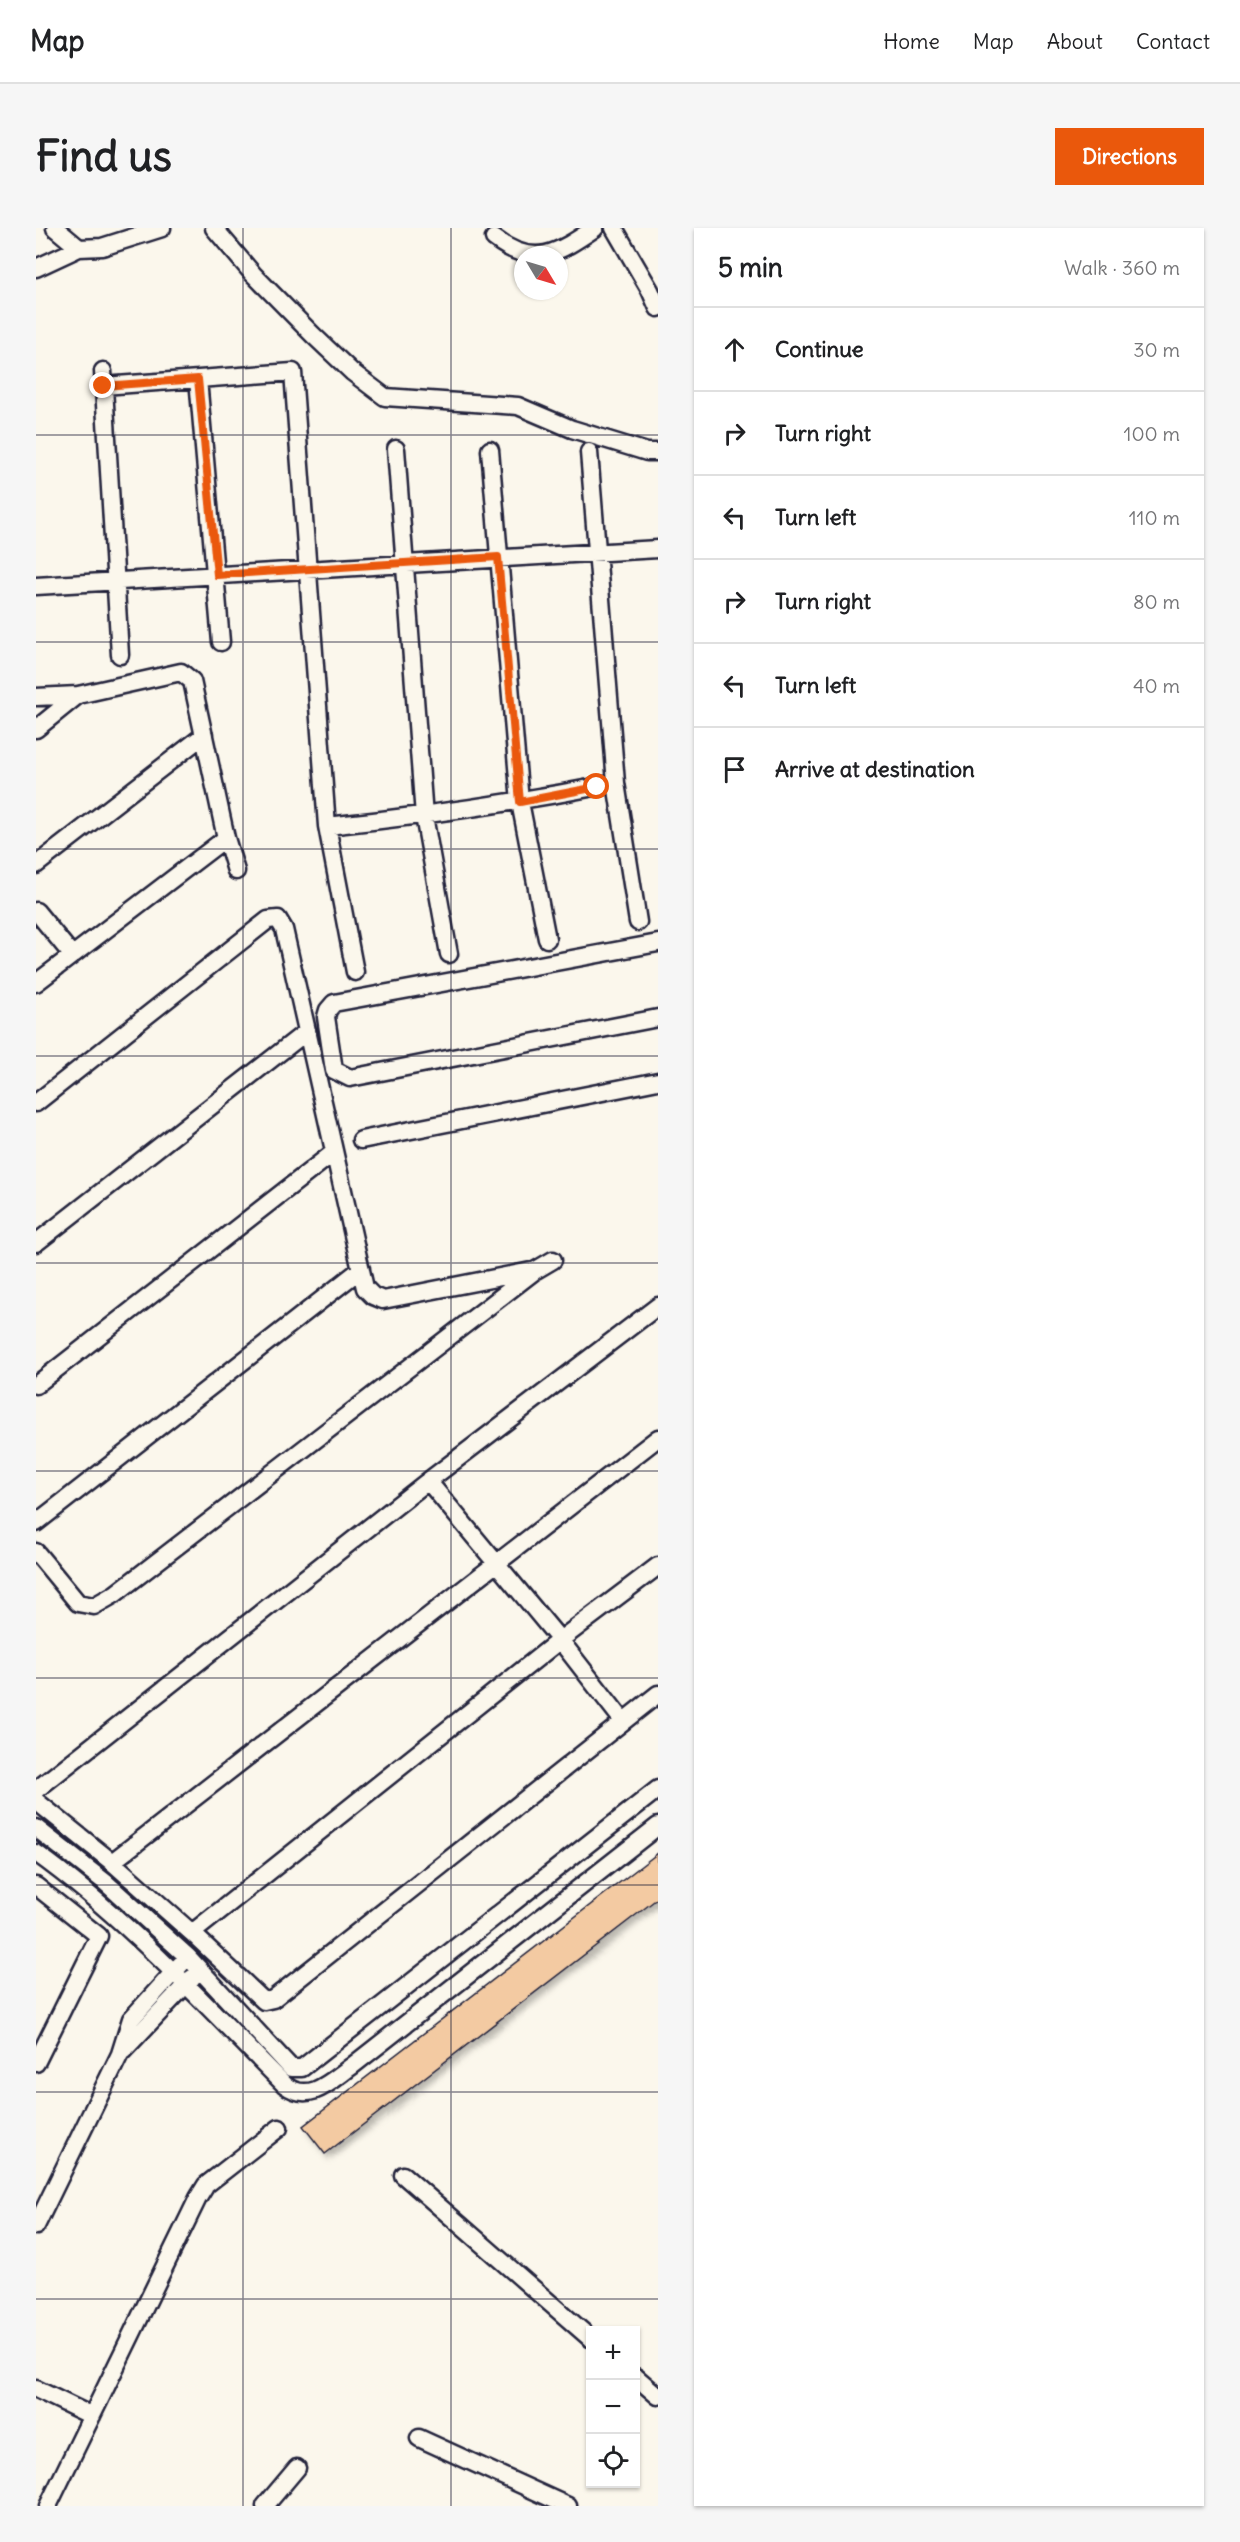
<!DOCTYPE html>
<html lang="en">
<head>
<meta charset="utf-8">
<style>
	body { margin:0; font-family:Delius,sans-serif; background:#f6f6f6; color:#202124 }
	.controls { position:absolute; right:18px; bottom:18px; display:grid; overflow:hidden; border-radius:0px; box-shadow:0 2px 4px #0004 }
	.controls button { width:54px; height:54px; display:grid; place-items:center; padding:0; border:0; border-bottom:2px solid #e0e0e0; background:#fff; color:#202124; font:30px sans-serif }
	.compass { position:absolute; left:478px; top:18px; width:54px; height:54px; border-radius:50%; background:#fff; box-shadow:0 2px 4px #0004; rotate:128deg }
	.stop { position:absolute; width:18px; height:18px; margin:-14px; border:4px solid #ea580c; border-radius:50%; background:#fff }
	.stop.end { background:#ea580c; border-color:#fff; box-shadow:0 2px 6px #0008 }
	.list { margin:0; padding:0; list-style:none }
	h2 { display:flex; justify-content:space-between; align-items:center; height:78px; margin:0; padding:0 24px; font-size:26px }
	h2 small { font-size:20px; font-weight:400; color:#757577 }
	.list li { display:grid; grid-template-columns:39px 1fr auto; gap:18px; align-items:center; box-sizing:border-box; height:84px; padding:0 24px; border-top:2px solid #e0e0e0 }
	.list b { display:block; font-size:22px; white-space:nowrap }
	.list em { font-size:20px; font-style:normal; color:#757577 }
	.icon { flex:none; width:33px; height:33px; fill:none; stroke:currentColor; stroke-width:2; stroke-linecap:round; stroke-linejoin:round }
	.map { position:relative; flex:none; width:622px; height:2278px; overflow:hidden; border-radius:0px }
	header { display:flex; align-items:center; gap:36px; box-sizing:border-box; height:84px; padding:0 30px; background:#fff; border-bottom:2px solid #e0e0e0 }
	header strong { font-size:28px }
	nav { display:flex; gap:33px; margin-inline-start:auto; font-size:21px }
	.intro { display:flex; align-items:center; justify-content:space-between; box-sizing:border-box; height:144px; padding:0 36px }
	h1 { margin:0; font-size:42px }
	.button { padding:15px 27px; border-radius:0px; background:#ea580c; color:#fff; font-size:21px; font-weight:700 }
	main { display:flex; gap:36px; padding:0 36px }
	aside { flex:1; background:#fff; border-radius:0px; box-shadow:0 2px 4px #0004 }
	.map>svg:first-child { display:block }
	.building { fill:#f3caa2; stroke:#22223b; stroke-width:1.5; filter:url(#shadow) }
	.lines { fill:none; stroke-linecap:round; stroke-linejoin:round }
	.minor-casing { stroke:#22223b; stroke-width:21 }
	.minor { stroke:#fbf7ec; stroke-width:16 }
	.route { stroke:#ea580c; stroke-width:8 }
	.grid { fill:none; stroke:#22223b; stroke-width:1.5; stroke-opacity:0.55 }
</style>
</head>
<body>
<header>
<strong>Map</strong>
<nav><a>Home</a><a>Map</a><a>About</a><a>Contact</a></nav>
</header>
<div class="intro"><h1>Find us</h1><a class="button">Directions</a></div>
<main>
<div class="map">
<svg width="622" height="2278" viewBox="0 0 622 2278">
	<defs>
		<filter id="shadow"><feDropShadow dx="4.5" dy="4.5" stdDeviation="3" flood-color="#0004"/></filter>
	</defs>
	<rect width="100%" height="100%" fill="#fbf7ec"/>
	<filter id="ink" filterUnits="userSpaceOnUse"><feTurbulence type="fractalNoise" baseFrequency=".0167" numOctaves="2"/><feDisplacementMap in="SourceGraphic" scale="12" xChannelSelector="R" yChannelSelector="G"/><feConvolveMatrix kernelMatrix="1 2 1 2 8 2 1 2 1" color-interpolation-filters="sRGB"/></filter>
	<g filter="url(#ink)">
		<!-- building -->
		<path class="building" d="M622 1625V1670L289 1926 267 1898Z"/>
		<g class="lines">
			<!-- minor casing -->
			<g class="minor-casing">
				<path id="minor" d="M19 0 43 20
					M178 0 217 46 277 107 316 144 349 169 482 178 536 201 611 224H622
					M578 0 614 62 622 80
					M458 10C498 41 522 25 559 0
					M0 40 43 20 66 19 126 0
					M67 143 84 427
					M162 151 185 414
					M67 158 257 144 291 598 319 744
					M360 221 388 588 413 726
					M454 222 484 574 511 711
					M553 224 580 555 602 694
					M0 358 622 321
					M0 469 42 467 145 444 156 453 190 610 200 643
					M0 501 42 467
					M291 598C388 588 484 574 580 555
					M0 637 168 507
					M0 683 36 727
					M622 715 298 775 292 782 290 789 298 842 314 850 622 790
					M0 755 190 610
					M0 875 232 692 242 691 248 701 329 1060 337 1068 347 1072 500 1042
					M325 912 622 853
					M0 1015 270 804
					M0 1157 297 925
					M392 1253 524 1412 587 1493
					M0 1295 325 1041
					M0 1324 42 1375 58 1378 79 1366 500 1042 517 1032
					M0 1562 392 1253 622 1078
					M0 1573 76 1634 156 1705 228 1773 237 1771 622 1466
					M0 1600 69 1654 152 1729 255 1840H266L622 1561
					M0 1625C92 1691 169 1777 249 1857 274 1876 295 1853 316 1838L622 1598
					M76 1634 622 1210
					M0 1658 63 1708 0 1835
					M156 1705 524 1412 622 1338
					M87 1823 156 1750
					M367 1947 554 2110
					M0 1998 84 1826 95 1791 145 1736
					M600 2149 622 2168
					M0 2161 56 2188
					M383 2210 532 2278
					M12 2278 162 1970 170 1957 243 1900
					M229 2278 261 2240"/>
			</g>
			<!-- minor -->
			<use href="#minor" class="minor"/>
		</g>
	</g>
	<g class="lines" filter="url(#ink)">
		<!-- route -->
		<path class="route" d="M67 158 162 151 181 347 462 329 484 574 561 559"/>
	</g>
	<!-- grid -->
	<path class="grid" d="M207 0V2278M415 0V2278M0 207H622M0 414H622M0 621H622M0 828H622M0 1035H622M0 1243H622M0 1450H622M0 1657H622M0 1864H622M0 2071H622"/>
</svg>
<div class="controls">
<button>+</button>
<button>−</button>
<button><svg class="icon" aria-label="locate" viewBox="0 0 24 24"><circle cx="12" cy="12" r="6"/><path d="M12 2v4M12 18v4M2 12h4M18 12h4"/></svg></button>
</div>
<svg class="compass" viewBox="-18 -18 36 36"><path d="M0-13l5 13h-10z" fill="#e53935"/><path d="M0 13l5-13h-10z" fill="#757577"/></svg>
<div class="stop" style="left:561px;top:559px"></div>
<div class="stop end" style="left:67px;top:158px"></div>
</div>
<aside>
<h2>5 min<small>Walk · 360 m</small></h2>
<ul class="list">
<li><svg class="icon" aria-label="ahead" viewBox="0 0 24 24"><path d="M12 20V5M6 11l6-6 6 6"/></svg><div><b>Continue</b></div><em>30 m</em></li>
<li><svg class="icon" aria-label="right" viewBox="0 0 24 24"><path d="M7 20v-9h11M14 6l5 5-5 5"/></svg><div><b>Turn right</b></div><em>100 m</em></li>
<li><svg class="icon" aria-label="left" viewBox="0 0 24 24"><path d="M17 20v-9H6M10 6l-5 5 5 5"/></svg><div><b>Turn left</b></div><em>110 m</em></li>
<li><svg class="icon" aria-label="right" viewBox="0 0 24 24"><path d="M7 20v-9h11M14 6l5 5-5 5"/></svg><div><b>Turn right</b></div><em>80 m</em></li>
<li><svg class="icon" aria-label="left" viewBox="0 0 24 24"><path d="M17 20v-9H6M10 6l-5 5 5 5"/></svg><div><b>Turn left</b></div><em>40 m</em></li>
<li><svg class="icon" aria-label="arrive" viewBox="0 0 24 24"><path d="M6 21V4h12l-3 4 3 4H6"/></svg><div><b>Arrive at destination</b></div></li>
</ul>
</aside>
</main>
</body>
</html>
